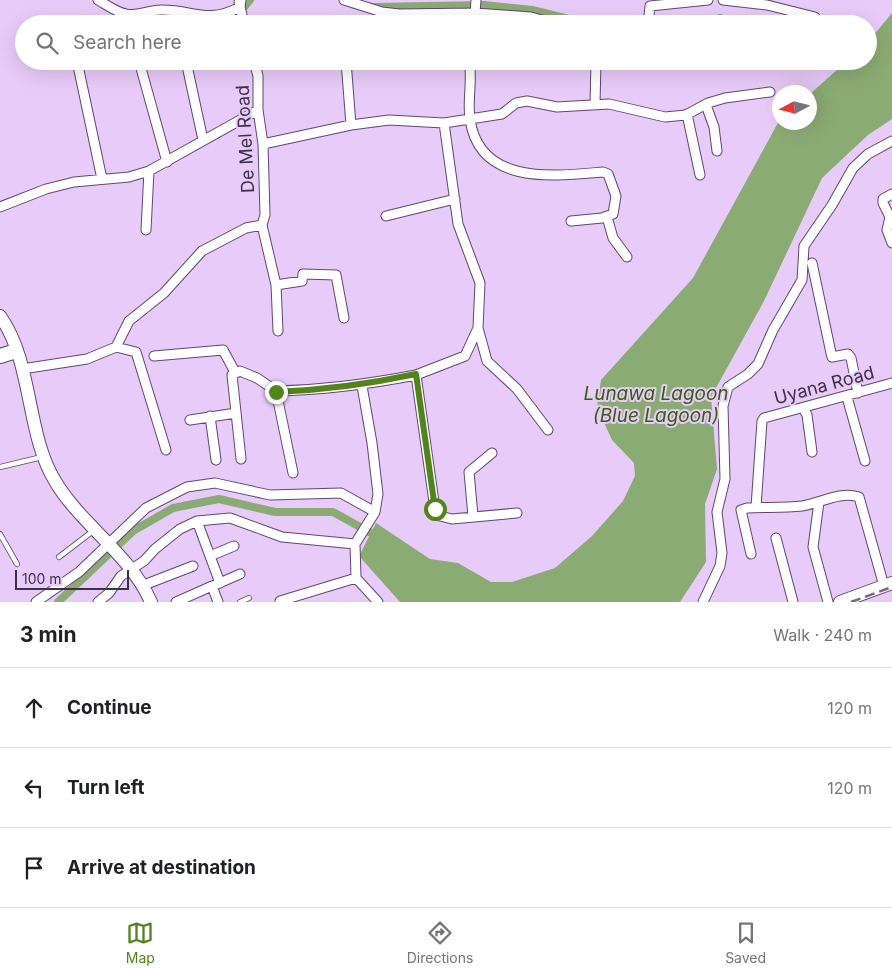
<!DOCTYPE html>
<html lang="en">
<head>
<meta charset="utf-8">
<style>
	body { margin:0; font-family:Inter,sans-serif; background:#f2f2f2; color:#202124 }
	.compass { position:absolute; left:772px; top:85px; width:45px; height:45px; border-radius:50%; background:#fff; box-shadow:0 5px 20px #0002; rotate:263deg }
	.scale { position:absolute; left:15px; bottom:12px; width:114px; box-sizing:border-box; padding-left:5px; border:2px solid #3e3046; border-top:0; font-size:14px; line-height:18px; white-space:nowrap; color:#3e3046; -webkit-text-stroke:4px #e7cbf8; paint-order:stroke }
	.stop { position:absolute; width:15px; height:15px; margin:-11px; border:4px solid #51851c; border-radius:50%; background:#fff }
	.stop.end { background:#51851c; border-color:#fff; box-shadow:0 1px 5px #0008 }
	.list { margin:0; padding:0; list-style:none }
	h2 { display:flex; justify-content:space-between; align-items:center; height:65px; margin:0; padding:0 20px; font-size:21px }
	h2 small { font-size:16px; font-weight:400; color:#757577 }
	.list li { display:grid; grid-template-columns:32px 1fr auto; gap:15px; align-items:center; box-sizing:border-box; height:80px; padding:0 20px; border-top:1px solid #e0e0e0 }
	.list b { display:block; font-size:19px; white-space:nowrap }
	.list em { font-size:16px; font-style:normal; color:#757577 }
	.icon { flex:none; width:28px; height:28px; fill:none; stroke:currentColor; stroke-width:2; stroke-linecap:round; stroke-linejoin:round }
	.map { position:relative; flex:none; width:892px; height:602px; overflow:hidden }
	.search { position:absolute; background:#fff; box-shadow:0 5px 20px #0002; left:15px; right:15px; top:15px; height:55px; display:flex; align-items:center; gap:12px; box-sizing:border-box; padding:0 18px; border-radius:28px; color:#757577; font-size:19px }
	.sheet { height:305px; background:#fff }
	nav { display:flex; justify-content:space-around; align-items:center; box-sizing:border-box; height:70px; border-top:1px solid #e0e0e0; background:#fff; font-size:14px; color:#757577 }
	nav a { display:grid; justify-items:center; gap:2px }
	nav .on { color:#51851c }
	.map>svg:first-child { display:block }
	.water { fill:#8bab74 }
	.lines { fill:none; stroke-linecap:round; stroke-linejoin:round }
	.canal { stroke:#8bab74; stroke-width:8 }
	.lane-casing { stroke:#644575; stroke-width:6 }
	.street-casing { stroke:#644575; stroke-width:11 }
	.secondary-casing { stroke:#644575; stroke-width:14 }
	.primary-casing { stroke:#644575; stroke-width:16 }
	.lane { stroke:#fff; stroke-width:4.5 }
	.street { stroke:#fff; stroke-width:9 }
	.secondary { stroke:#fff; stroke-width:12 }
	.primary { stroke:#fff; stroke-width:14 }
	.rail { stroke:#796684; stroke-width:2.5; stroke-dasharray:10 5; stroke-linecap:butt }
	.route { stroke:#51851c; stroke-width:6 }
	.labels { text-anchor:middle; dominant-baseline:central; stroke-width:4; stroke-linejoin:round; paint-order:stroke }
	.street-label { font-size:18px; fill:#3e3046; stroke:#e7cbf8 }
	.water-label { font-size:19px; font-style:italic; fill:#365d0c; stroke:#e7cbf8 }
</style>
</head>
<body>
<div class="map">
<svg width="892" height="602" viewBox="0 0 892 602">
	<rect width="100%" height="100%" fill="#e7cbf8"/>
	<!-- water -->
	<path class="water" d="M892 13V119L868 135 822 178 764 301 711 397 717 469 705 504 706 562 680 602H400L359 556 376 523 430 559 458 563 491 582H512L555 568 592 536 623 501 635 476 634 463 612 440 597 407 601 380 693 278 779 121 810 122V94L847 61H868V42Z"/>
	<g class="lines">
		<!-- canal -->
		<path class="canal" d="M374 7 484 5 532 10 589 24
			M158 13 202 23H223L233 19 250 0
			M703 24 720 18 739 24
			M58 602 133 531 173 508 219 499 275 512H333L380 538"/>
		<!-- lane casing -->
		<g class="lane-casing">
			<path id="lane" d="M0 467 42 457
				M0 534 17 564
				M59 557 93 531
				M240 602 249 598"/>
		</g>
		<!-- street casing -->
		<g class="street-casing">
			<path id="street" d="M98 0C107 5 116 12 126 14 138 17 148 10 160 10 193 9 206 25 240 7L241 0
				M344 0 382 12 399 14 475 13 531 17 556 24
				M723 0 767 5 815 17
				M239 2 244 24
				M475 13 476 0
				M466 24 468 13
				M648 24 650 6 708 0
				M77 61 102 179
				M139 61 167 162
				M186 61 203 140
				M346 61 351 125
				M469 61C473 80 467 100 470 119 479 186 555 176 603 172L608 174 616 196 613 214 602 218 571 221
				M595 105 596 61
				M706 105 714 127 717 151
				M687 114 700 175
				M263 144 351 125 389 120 444 123
				M892 194 883 199V203L890 217 887 230 892 243
				M0 207 46 189 74 182 129 177 149 171 258 110
				M386 216 455 199
				M607 217 613 238 627 257
				M262 225 276 285 278 331
				M146 230 149 171
				M812 263 831 353 832 357 848 354 851 358 858 393
				M276 285 302 281 303 274 336 275 344 318
				M478 328 487 361 517 389 548 430
				M116 347 136 352 166 450
				M154 356 223 350 235 372
				M22 369 87 359 116 347 129 321 164 293 202 251 246 228 262 225 265 215 263 144 258 110V76L254 61
				M362 386 372 443 378 494 375 512 355 544 356 578 378 602
				M847 397 865 461
				M803 408 807 415 812 452
				M210 416 216 460
				M190 420 236 413
				M241 459 232 375 240 371 257 378 276 391
				M293 473 276 391C324 390 369 384 416 375
				M819 502 813 547 828 602
				M756 507 762 421 764 418 892 383
				M517 513 452 519 440 516 435 509 416 375 465 356 478 328 480 283 458 224 444 123 502 114 516 103 527 101 557 107 609 104 665 117 686 115 708 103 725 98 770 92
				M473 516 469 472 492 453
				M197 521 220 583
				M776 538 793 602
				M751 554 741 510 747 508C765 507 784 508 802 506 822 503 838 491 859 497L884 586
				M210 556 234 546
				M144 585 193 566
				M215 585 240 574
				M280 601 356 578
				M36 602 79 572 146 508 187 487 215 483 270 495 341 493 375 512
				M98 602 109 593 121 576 144 561 155 549 180 529 197 521 230 518 282 537 355 544
				M176 602 212 586 218 602
				M703 602 720 566 722 553 717 512 725 479 723 406 728 387 748 374 758 364 773 330 802 280 804 246 832 205 853 168 868 154 892 141"/>
		</g>
		<!-- secondary casing -->
		<g class="secondary-casing">
			<path id="secondary" d="M0 316C33 362 26 434 55 481 81 525 130 554 151 602
				M840 602 892 583"/>
		</g>
		<!-- primary casing -->
		<g class="primary-casing">
			<path id="primary" d="M0 356 16 351"/>
		</g>
		<!-- lane -->
		<use href="#lane" class="lane"/>
		<!-- street -->
		<use href="#street" class="street"/>
		<!-- secondary -->
		<use href="#secondary" class="secondary"/>
		<!-- primary -->
		<use href="#primary" class="primary"/>
		<!-- rail -->
		<path class="rail" d="M851 602 892 587"/>
	</g>
	<g class="lines">
		<!-- route -->
		<path class="route" d="M276 392C324 390 369 384 416 374L435 509"/>
	</g>
	<g class="labels">
		<!-- street labels -->
		<g class="street-label">
			<text transform="translate(245 139) rotate(-93)">De Mel Road</text>
			<text transform="translate(824 385) rotate(-15)">Uyana Road</text>
		</g>
		<!-- water labels -->
		<g class="water-label">
			<text x="656" y="393">Lunawa Lagoon<tspan x="656" dy="22">(Blue Lagoon)</tspan></text>
		</g>
	</g>
</svg>
<svg class="compass" viewBox="-18 -18 36 36"><path d="M0-13l5 13h-10z" fill="#e53935"/><path d="M0 13l5-13h-10z" fill="#757577"/></svg>
<div class="scale">100 m</div>
<div class="stop" style="left:435px;top:509px"></div>
<div class="stop end" style="left:276px;top:392px"></div>
<div class="search"><svg class="icon" aria-label="search" viewBox="0 0 24 24"><circle cx="10" cy="10" r="6"/><path d="M15 15l6 6"/></svg>Search here</div>
</div>
<section class="sheet">
<h2>3 min<small>Walk · 240 m</small></h2>
<ul class="list">
<li><svg class="icon" aria-label="ahead" viewBox="0 0 24 24"><path d="M12 20V5M6 11l6-6 6 6"/></svg><div><b>Continue</b></div><em>120 m</em></li>
<li><svg class="icon" aria-label="left" viewBox="0 0 24 24"><path d="M17 20v-9H6M10 6l-5 5 5 5"/></svg><div><b>Turn left</b></div><em>120 m</em></li>
<li><svg class="icon" aria-label="arrive" viewBox="0 0 24 24"><path d="M6 21V4h12l-3 4 3 4H6"/></svg><div><b>Arrive at destination</b></div></li>
</ul>
</section>
<nav>
<a class="on"><svg class="icon" aria-label="map" viewBox="0 0 24 24"><path d="M3 6l6-2 6 2 6-2v14l-6 2-6-2-6 2zM9 4v14M15 6v14"/></svg>Map</a>
<a><svg class="icon" aria-label="directions" viewBox="0 0 24 24"><path d="M12 3l9 9-9 9-9-9zM9 14v-3h6M13 9l2 2-2 2"/></svg>Directions</a>
<a><svg class="icon" aria-label="saved" viewBox="0 0 24 24"><path d="M7 4h10v16l-5-4-5 4z"/></svg>Saved</a>
</nav>
</body>
</html>
